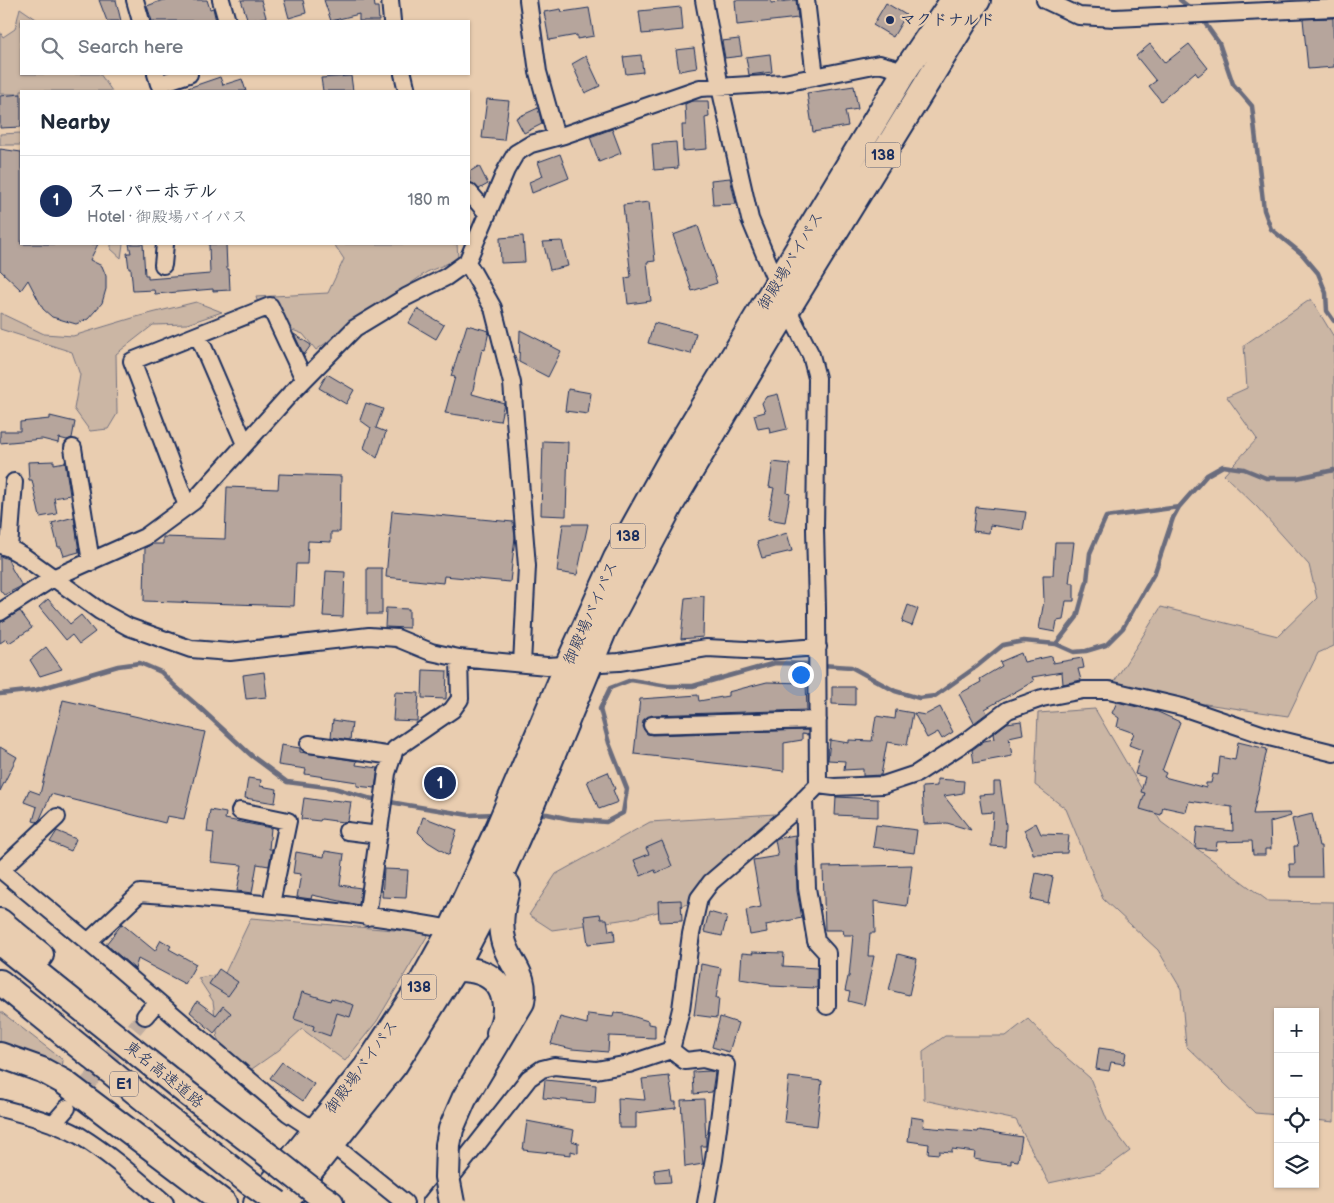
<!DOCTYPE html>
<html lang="en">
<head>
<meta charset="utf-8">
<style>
	body { margin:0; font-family:"Balsamiq Sans","Klee One",sans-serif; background:#f6f6f7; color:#1f2937 }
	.controls { position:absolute; right:15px; bottom:15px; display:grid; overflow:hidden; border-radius:0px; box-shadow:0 1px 4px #0004 }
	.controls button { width:45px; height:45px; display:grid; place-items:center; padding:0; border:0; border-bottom:1px solid #e0e1e3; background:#fff; color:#1f2937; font:25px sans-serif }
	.you { position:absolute; left:800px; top:674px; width:18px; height:18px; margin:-12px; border:4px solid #fff; border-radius:50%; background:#1a73e8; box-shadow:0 0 0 8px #1a73e833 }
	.badge { display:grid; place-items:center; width:32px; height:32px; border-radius:50%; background:#1b2f5e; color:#fff; font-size:16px; font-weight:700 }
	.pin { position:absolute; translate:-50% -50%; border:2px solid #fff; box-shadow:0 1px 5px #0006 }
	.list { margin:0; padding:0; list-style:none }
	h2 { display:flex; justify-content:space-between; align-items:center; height:65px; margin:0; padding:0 20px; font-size:21px }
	h2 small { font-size:16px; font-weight:400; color:#747a83 }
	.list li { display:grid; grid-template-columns:32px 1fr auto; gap:15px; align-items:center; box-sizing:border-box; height:90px; padding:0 20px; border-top:1px solid #e0e1e3 }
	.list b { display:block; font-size:19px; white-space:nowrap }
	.list p { margin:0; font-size:16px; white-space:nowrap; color:#747a83 }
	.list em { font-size:16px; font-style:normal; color:#747a83 }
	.icon { flex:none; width:28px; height:28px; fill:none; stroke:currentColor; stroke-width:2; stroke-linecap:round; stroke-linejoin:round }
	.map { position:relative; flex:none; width:1334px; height:1203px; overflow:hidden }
	.search { position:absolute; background:#fff; box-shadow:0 1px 4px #0004; left:20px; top:20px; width:450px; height:55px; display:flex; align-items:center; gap:12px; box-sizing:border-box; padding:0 18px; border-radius:0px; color:#747a83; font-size:19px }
	.panel { position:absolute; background:#fff; box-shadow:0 1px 4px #0004; left:20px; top:90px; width:450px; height:155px; border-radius:0px }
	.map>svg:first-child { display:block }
	.green { fill:#cbb6a4; stroke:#737281 }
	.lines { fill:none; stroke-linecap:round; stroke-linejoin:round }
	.stream { stroke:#6a6c7d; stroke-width:4.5 }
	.building { fill:#b6a59c; stroke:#1b2f5e }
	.minor-tunnel { stroke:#c0ada0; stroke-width:16; stroke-dasharray:16 8; stroke-linecap:butt }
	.minor-casing { stroke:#1b2f5e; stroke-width:20 }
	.highway-casing { stroke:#1b2f5e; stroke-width:28 }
	.minor { stroke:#e9cdb0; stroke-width:16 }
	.highway { stroke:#e9cdb0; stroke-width:24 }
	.highway-bridge-casing { stroke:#1b2f5e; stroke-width:28; stroke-linecap:butt }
	.highway-bridge { stroke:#e9cdb0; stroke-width:24 }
	.poi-dot { fill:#1b2f5e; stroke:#e9cdb0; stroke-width:2 }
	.labels { text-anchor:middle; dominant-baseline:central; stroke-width:4.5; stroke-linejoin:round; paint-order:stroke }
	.shield { fill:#e9cdb0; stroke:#595e77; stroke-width:1 }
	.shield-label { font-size:15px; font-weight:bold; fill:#1b2f5e }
	.poi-label { font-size:16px; font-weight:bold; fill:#1b2f5e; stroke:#e9cdb0; text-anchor:start }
	.street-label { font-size:16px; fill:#1b2f5e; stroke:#e9cdb0 }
</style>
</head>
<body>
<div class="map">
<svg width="1334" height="1203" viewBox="0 0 1334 1203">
	<rect width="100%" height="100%" fill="#e9cdb0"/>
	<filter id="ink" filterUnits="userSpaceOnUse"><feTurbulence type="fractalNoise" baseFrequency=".02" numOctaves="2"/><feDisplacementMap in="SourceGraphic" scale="10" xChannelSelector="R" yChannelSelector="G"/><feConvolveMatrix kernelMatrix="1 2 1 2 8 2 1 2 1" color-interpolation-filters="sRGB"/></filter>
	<g filter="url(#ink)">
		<!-- green -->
		<path class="green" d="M20 8 39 21H21V74H100L112 91H21V94H0V32L3 37 15 29Z
			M21 133V145H0V134Z
			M111 244H123L121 258 111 249Z
			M334 244H457L458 259 427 272 316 350 303 334 263 319 256 297 328 293 344 259Z
			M1311 299 1334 337V646L1318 653 1288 716 1109 690 1161 607 1278 636 1317 598 1309 565 1257 507 1224 475 1257 439 1227 397 1247 388 1244 345Z
			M196 302 222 312 187 324 153 325 116 354 117 414 108 429 90 431 74 409 80 375 72 352 0 329V313L44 334 73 336 136 317Z
			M1095 709 1161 822 1268 901 1334 902V1122L1315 1120V1012H1278V1115L1255 1113 1186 1046 1181 989 1158 950 1103 899 1066 809 1035 785 1038 713Z
			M775 814 692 903 634 918 552 930 529 915 556 874 650 822Z
			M251 918 429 933 377 1021 345 1061 302 1029 279 1050 249 1071 219 1047 213 1001 198 978 225 973Z
			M0 1011 63 1060 62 1070 0 1047Z
			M1028 1019 1059 1051 1090 1078 1107 1120 1130 1151 1101 1172 1049 1183 1016 1120 924 1100 923 1051 945 1036H1006Z"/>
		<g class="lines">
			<!-- stream -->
			<path class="stream" d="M1180 0 1193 10
				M1202 19 1219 43 1233 84 1252 106 1264 210 1271 229 1302 254 1318 273 1326 293 1327 311 1334 321
				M1056 644 1077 617 1087 581 1090 553 1106 517 1179 507
				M821 665 851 667 895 691 919 698 935 696 976 667 1003 645 1024 641 1056 644 1074 652 1086 651 1106 645 1123 628 1155 572 1173 518 1179 507 1207 475 1223 466 1244 469 1266 478H1297L1334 470
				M0 694 36 690 118 666 140 663 161 672 175 686 199 707 252 756 287 782 334 788 368 798 407 805 469 815 496 814
				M537 814H547L570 819 606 822 623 813 627 789 609 743 600 709 610 688 631 680 668 686H693L775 663 813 664"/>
		</g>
		<!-- building -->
		<path class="building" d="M99 0H116L121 21H107Z
			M163 0H207L210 9 213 8 216 21H152L147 6Z
			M241 0H261L266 17 248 21Z
			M284 0H303L306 13 289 18Z
			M324 0H374L375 7H378L379 21H359V14L331 21Z
			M735 0H771V3L796 0 798 18 737 25Z
			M886 3 906 15 893 37 873 25Z
			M681 7 683 30 642 34 639 11Z
			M589 8 594 36 577 39V35L549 40 544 12 561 9 562 12Z
			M1333 18 1334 67 1308 69 1303 19Z
			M739 39 742 56 725 58 722 41Z
			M1150 44 1165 63 1189 44 1208 68 1198 76 1195 72 1161 101 1149 86 1156 81 1136 56Z
			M694 48 697 68 679 71 676 50Z
			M770 54 772 72 749 75 746 57Z
			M641 55 643 72 626 74 623 57Z
			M586 56 600 86 585 93 572 64Z
			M351 76 353 91H323L321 78Z
			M220 77 223 85 242 79 246 91H185V89Z
			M854 86 858 109 845 111 848 126 813 132 807 93Z
			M21 94V127L0 128V96Z
			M487 99 509 101 504 140 482 138Z
			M692 101H708L709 117 705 118 707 149 683 151 682 125H686L685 104Z
			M538 108 542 124 524 133 516 118Z
			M612 129 621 153 599 162 590 137Z
			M676 142 678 168 654 170 652 144Z
			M0 149 21 152V244H98L90 260 102 266 106 276V289L102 303 88 319 76 324 52 317 43 309 28 280 21 290 0 270Z
			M560 154 569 178 532 193 529 182 543 176 538 162Z
			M479 166 488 184 479 189 470 182 469 172Z
			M730 178 736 204 713 205 711 180Z
			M649 202 655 261 647 262 651 301 628 304 625 278 631 277 623 205Z
			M698 226 717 283 692 291 673 235Z
			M523 236 525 262 501 263 500 238Z
			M562 241 568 266 550 270 543 242Z
			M129 244H143L145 275H148V279L210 274 209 244H226L227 269H229L230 290 213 291V289L155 294 154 290 133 291 131 269H129L127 253H131Z
			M417 309 444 325 436 339 409 323Z
			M654 323 696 333 691 354 648 343Z
			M467 325 489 331 485 350 482 349 472 394 504 403 500 421 445 413 455 377 451 376Z
			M520 330 561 351 548 377 519 362Z
			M294 334 311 345 304 355Z
			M327 374 354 390 346 404 319 388Z
			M568 389 591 393 588 414 565 411Z
			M778 394 787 429 770 433 769 427 758 429 754 415 765 412 762 403 766 397Z
			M366 403 383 409 376 428 386 432 377 458 364 448 371 428 360 420Z
			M50 416 75 422 72 438 67 440 59 438 58 443 42 439 0 443V431H20V422L50 419Z
			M543 441 568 442 566 516 541 515Z
			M54 461V464L65 462 70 495 54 498 57 514 40 517 32 480H29L28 462Z
			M773 462 790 464 787 493 790 494 785 522 768 519 774 488 769 487Z
			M279 474 341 476 340 532H331V542L308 541 307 564H296L294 606 144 601 145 548 152 544H163V537L225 539 227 487 278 489Z
			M976 507 1026 512 1023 530 990 525 989 533 973 531Z
			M392 511 513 522 515 537 510 582 444 576 443 583 386 577Z
			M74 517 79 552 64 556 61 547H58L52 523Z
			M563 524H588L577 575 557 572Z
			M787 533 792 551 762 558 757 542Z
			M1055 542H1074L1069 583H1074V601H1066L1063 620 1057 621 1055 632 1039 629 1044 601 1043 575H1053Z
			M0 556 8 559 12 569 22 586 4 595 0 590Z
			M367 568H382V614H367Z
			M326 571 345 572 343 617 323 616Z
			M704 596 703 637 681 639 685 598Z
			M48 599 70 624 81 615 95 632 79 644 72 635 66 640 39 607Z
			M908 605 918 609 912 626 902 622Z
			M386 608 409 609V628L385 627Z
			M20 611 32 628 9 643 6 639 0 643V623Z
			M46 647 62 669 40 676 30 660Z
			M1021 653 1024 662 1052 656 1053 663 1082 658 1084 668 1078 669 1081 680 1063 684 1062 672 1032 677 1034 681 985 709 987 713 974 723 959 694 981 682 980 679 1002 666 1000 662Z
			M423 670 447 671 446 699 422 698Z
			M264 672 267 697 246 699 243 675Z
			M767 682 806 683 807 710 652 715 643 720 642 726 647 734 652 735 808 730V735L802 734V740L784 743V771L634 754 640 699 698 695 699 701 728 696V692Z
			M832 687H855V705L832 704Z
			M395 692 419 693 417 721 393 720Z
			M63 700 205 732 184 819 167 816 165 823 51 794 40 819 37 822 33 821 37 807 24 802 29 790 40 794Z
			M1117 702 1158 712 1180 722 1162 771 1166 773 1164 777 1206 788V783H1211L1213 774 1218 775 1220 757 1235 760 1238 742 1267 749 1253 814 1290 813 1291 816 1270 822 1271 849H1265V855H1253L1252 841 1217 842 1216 850 1195 848 1197 827 1233 831 1232 807 1189 801 1186 812 1163 807 1161 815 1140 809 1145 793 1141 792 1145 777 1135 774 1142 750 1129 745 1134 733 1117 727 1119 718 1112 713Z
			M940 707 953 732 942 739 938 732 927 738 914 713 925 715Z
			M896 710 913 713 907 745 887 742 881 775 863 776V769L844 770 845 761 828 760 830 740 849 743V740L872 741 876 716 895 719Z
			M333 720 352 723 350 740 331 737Z
			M1021 721 1023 734 1009 737 1012 756 974 763 972 750 984 741 994 739 993 734 1007 723Z
			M281 745 300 748V752L357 761 356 765 378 768 375 788 357 786V782L305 774 306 769 278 765Z
			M0 747 17 757 0 791Z
			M608 772 615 789 613 790 618 802 599 809 587 781Z
			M248 778 261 780 260 786 277 789 275 803 245 798Z
			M937 779 964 781 963 793 944 796 971 830 947 823 924 824 922 787 937 786Z
			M994 782H1000L1006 825 1005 847 991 846 993 812 982 813 979 795 994 794Z
			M836 797 878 799V817L835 815Z
			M304 798 331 802 332 800 351 802 348 821 343 822 321 819 320 821 301 819Z
			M210 810 226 813 225 819 271 828 269 849H272L269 866 257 864 252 893 237 891 242 865 211 862 214 833 207 832Z
			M1312 814 1319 846H1321L1322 877H1290L1289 864H1295L1294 846H1298L1292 819Z
			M423 817 457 830 449 855 428 842 418 832Z
			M1036 823 1041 834 1069 835 1067 853 1033 854 1032 847 1024 830Z
			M876 825 917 830 914 853 873 847Z
			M57 831 76 839 71 851 50 842Z
			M795 835 797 891 802 918 766 925 767 932 750 935 746 910 761 907 753 860 778 856 775 840 778 838Z
			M662 841 672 866 656 873 655 870 641 876 634 860 649 854 646 848Z
			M325 851 344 854 340 885 361 888 359 905 312 895 311 899 297 897 301 874 293 873 296 852 324 857Z
			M912 865 907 906 874 901 875 933H870L868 956H874L864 1005 848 1001 850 992 845 991 848 977H849L853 935H844L843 930H825L823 867Z
			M384 869 408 870 406 898 382 897Z
			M1036 873 1053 877 1048 903 1031 899Z
			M681 900 682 921 659 922 658 901Z
			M709 912 727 917 722 936 704 932Z
			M600 914 601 919H607L609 931 614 930 615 941 588 944 584 916Z
			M122 924 155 951 161 940 171 946 169 949 196 964 185 984 138 959 135 969 106 944Z
			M752 952 784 953 783 966 817 968V988L770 986V984L740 979 742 953 753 954Z
			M898 954 917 959 909 995 889 990Z
			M701 964 721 968 716 998H719L717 1018 694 1015Z
			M219 969 238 982 228 996 209 984Z
			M302 992 330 1001 331 998 354 1005 350 1017 337 1013 330 1036 313 1030 314 1026 294 1019Z
			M197 1001 216 1015 223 1006 231 1013 214 1033 190 1012Z
			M614 1013 625 1014 648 1021V1024L655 1025V1038L609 1036 608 1052 572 1049 551 1044 560 1017 587 1024 588 1014 613 1017Z
			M720 1017 738 1023 729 1052 712 1047Z
			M1099 1048 1126 1052 1124 1064 1111 1062 1109 1071 1096 1069Z
			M282 1062 314 1084 303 1101 270 1078Z
			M710 1071 715 1072 712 1092 694 1094 693 1072Z
			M669 1076 673 1102H676V1108L636 1113V1128H619L618 1098 645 1100 642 1079Z
			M789 1077 822 1081 817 1126 784 1122Z
			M545 1080 596 1085 595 1103 543 1098Z
			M704 1099 706 1141V1146H701L703 1164 685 1167 681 1100Z
			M911 1117 924 1119 923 1127 978 1132 979 1130 1022 1137 1018 1161 1011 1160V1164L991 1162 974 1159 975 1152 952 1149V1152L939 1151V1154L928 1153 929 1144 908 1141Z
			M527 1121 574 1130 572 1141 578 1143V1153L571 1151V1155L523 1150Z
			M669 1168 671 1182 656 1183 654 1170Z"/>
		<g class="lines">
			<!-- minor-tunnel -->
			<path class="minor-tunnel" d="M72 1102 145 1016"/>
			<!-- minor casing -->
			<g class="minor-casing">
				<path id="minor" d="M135 0 141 21
					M221 0 227 21
					M390 0 392 21
					M528 0 538 72 556 137
					M806 0 815 77
					M1045 0 1079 16 1115 18 1334 8
					M156 74 159 84 189 74
					M403 74 407 91
					M469 192 487 213
					M467 262 493 308 512 383 527 566 522 664
					M163 265 165 244
					M198 335 245 444
					M73 448 91 562
					M187 506 132 361 270 306 304 379
					M0 545 9 548 23 556 100 611 129 627 191 649 230 652 369 636 397 638 431 652 459 658 547 666 619 662 707 648 766 651 818 647
					M9 548 14 482
					M0 612 53 578 145 537 194 501 292 392 355 328 406 297 446 277 467 262 506 170 516 153 531 144 564 135 700 88 784 83 879 64 905 71
					M652 725 818 720
					M309 744 393 756
					M818 785 834 787 883 785 916 774 967 741 1008 710 1042 698 1083 690H1109L1182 707 1273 738 1334 753
					M804 799 807 888 816 941 827 953V1006
					M240 811 288 821 271 904
					M347 831 379 835
					M0 869 88 942 288 1113 314 1130
					M1 870 57 817
					M367 917 387 773 395 749 452 710 460 699 459 658
					M88 942 140 893C244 902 349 910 451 929
					M145 1016 157 1002
					M671 1050 681 1009 691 934 699 898 711 882 788 816 818 785 817 608 815 529 817 378 811 355 788 310 750 219 720 87 704 0
					M671 1050 685 1061 703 1059 726 1065 714 1159 706 1203
					M0 1108C27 1115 55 1122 80 1136 111 1155 138 1180 165 1203
					M53 1124 67 1108
					M332 1144 405 1203
					M431 1203 529 1078 542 1069 554 1066 596 1070 629 1064 671 1050"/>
			</g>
			<!-- highway casing -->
			<g class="highway-casing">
				<path id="highway" d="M0 921 41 955
					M0 943 188 1094 272 1158
					M443 973C451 969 461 968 470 970 504 975 512 1004 499 1033
					M0 982 155 1108 250 1183
					M0 1055 42 1070 64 1082 224 1203
					M448 1145 451 1129 464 1099 522 1002C527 974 511 966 504 943 498 923 503 904 508 885
					M315 1192 331 1203
					M256 1203 366 1067 417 990 451 929 498 828 567 666 616 558 671 459 905 71 953 0
					M285 1203 395 1065 455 969 484 913 532 805 604 631 672 503 770 338 978 0"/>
			</g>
			<!-- minor -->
			<use href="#minor" class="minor"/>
			<!-- highway -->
			<use href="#highway" class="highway"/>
			<!-- highway-bridge casing -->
			<g class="highway-bridge-casing">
				<path id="highway-bridge" d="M448 1145 447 1177 452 1203
					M272 1158 315 1192
					M250 1183 278 1203"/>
			</g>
			<!-- highway-bridge -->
			<use href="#highway-bridge" class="highway-bridge"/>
		</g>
	</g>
	<!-- markers -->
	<circle class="poi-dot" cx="890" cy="20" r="5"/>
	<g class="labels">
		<!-- shield labels -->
		<g class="shield">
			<rect x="865.5" y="142.5" width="35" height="25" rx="4"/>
			<rect x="610.5" y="523.5" width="35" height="25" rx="4"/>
			<rect x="401.5" y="974.5" width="35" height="25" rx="4"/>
			<rect x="110" y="1071.5" width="28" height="25" rx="4"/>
		</g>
		<g class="shield-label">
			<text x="883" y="155">138</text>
			<text x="628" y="536">138</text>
			<text x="419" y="987">138</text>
			<text x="124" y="1084">E1</text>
		</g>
		<!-- poi labels -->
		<g class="poi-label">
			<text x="900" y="20">マクドナルド</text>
		</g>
		<!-- street labels -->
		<g class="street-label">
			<text transform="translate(791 261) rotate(-59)">御殿場バイパス</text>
			<text transform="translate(591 613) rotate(-66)">御殿場バイパス</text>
			<text transform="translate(362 1067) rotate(-54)">御殿場バイパス</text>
			<text transform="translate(164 1075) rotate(39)">東名高速道路</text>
		</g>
	</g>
</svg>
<div class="controls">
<button>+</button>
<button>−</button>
<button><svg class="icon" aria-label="locate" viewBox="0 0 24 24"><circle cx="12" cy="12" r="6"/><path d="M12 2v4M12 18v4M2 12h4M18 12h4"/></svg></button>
<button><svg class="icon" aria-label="layers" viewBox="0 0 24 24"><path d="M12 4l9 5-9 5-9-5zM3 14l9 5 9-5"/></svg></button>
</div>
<div class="you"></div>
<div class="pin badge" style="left:440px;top:783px">1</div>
<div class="search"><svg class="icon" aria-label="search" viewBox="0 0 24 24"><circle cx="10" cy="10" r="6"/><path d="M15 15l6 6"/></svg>Search here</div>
<section class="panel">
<h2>Nearby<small></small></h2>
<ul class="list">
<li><span class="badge">1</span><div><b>スーパーホテル</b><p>Hotel · 御殿場バイパス</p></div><em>180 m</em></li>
</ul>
</section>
</div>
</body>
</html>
